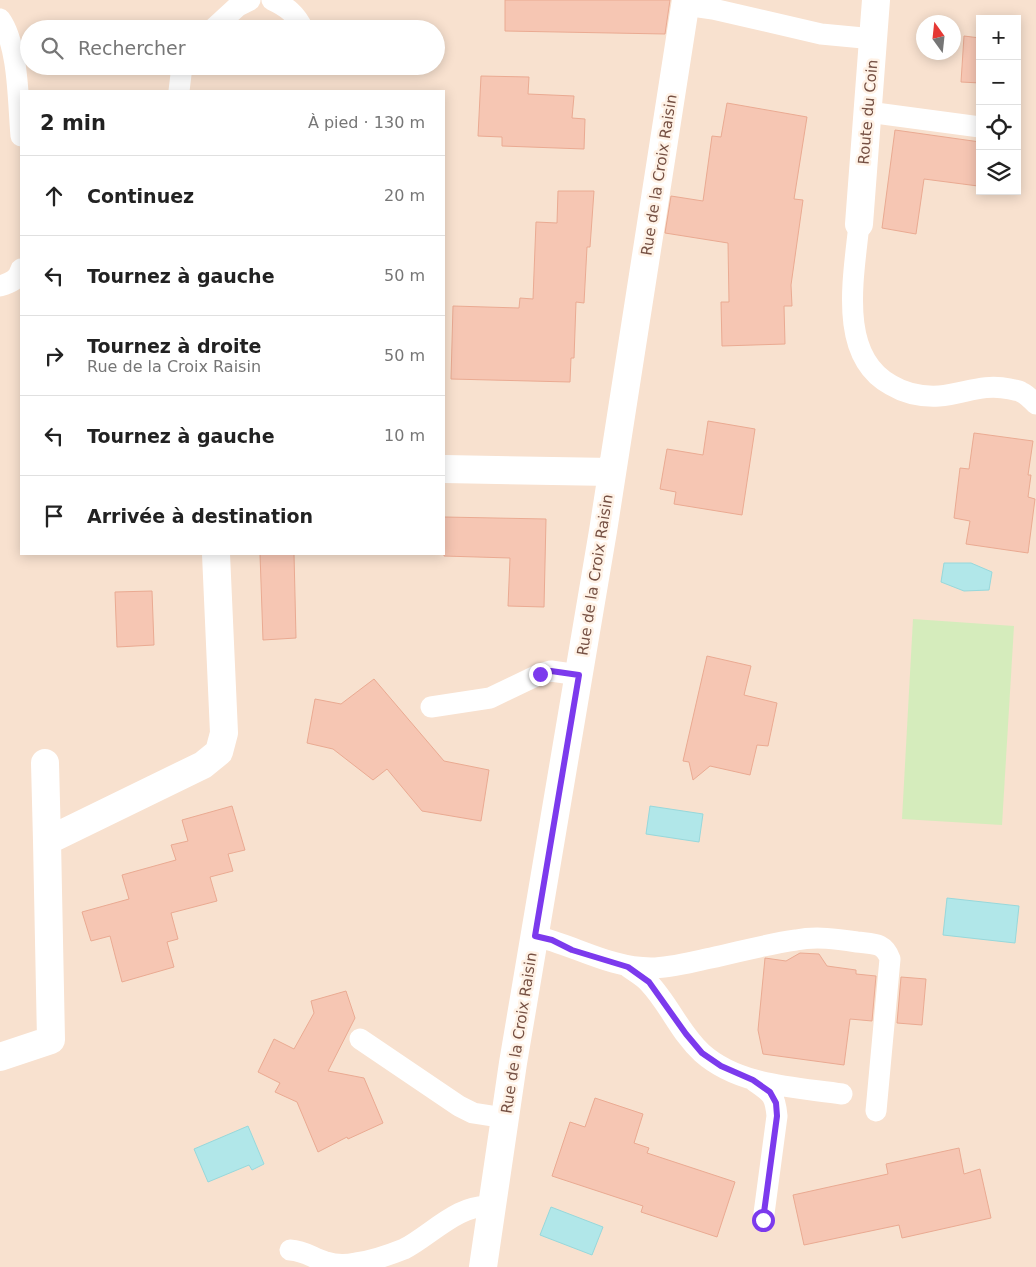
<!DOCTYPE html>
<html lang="fr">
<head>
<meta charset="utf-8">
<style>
	body { margin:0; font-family:"DejaVu Sans",sans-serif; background:#f6f6f6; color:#222 }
	.controls { position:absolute; right:15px; top:15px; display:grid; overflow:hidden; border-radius:0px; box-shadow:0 2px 12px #0003 }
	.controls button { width:45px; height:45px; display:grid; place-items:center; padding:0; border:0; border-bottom:1px solid #e0e0e0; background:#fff; color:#222; font:25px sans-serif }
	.compass { position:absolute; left:916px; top:15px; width:45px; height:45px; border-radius:50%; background:#fff; box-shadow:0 2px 12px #0003; rotate:345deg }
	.stop { position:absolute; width:15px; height:15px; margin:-11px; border:4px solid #7c3aed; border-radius:50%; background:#fff }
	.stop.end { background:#7c3aed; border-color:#fff; box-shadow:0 1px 5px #0008 }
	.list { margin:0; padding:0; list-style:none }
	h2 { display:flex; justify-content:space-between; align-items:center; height:65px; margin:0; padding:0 20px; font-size:21px }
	h2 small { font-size:16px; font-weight:400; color:#767676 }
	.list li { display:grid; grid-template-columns:32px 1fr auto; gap:15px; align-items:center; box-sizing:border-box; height:80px; padding:0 20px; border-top:1px solid #e0e0e0 }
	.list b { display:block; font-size:19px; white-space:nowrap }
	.list p { margin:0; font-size:16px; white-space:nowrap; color:#767676 }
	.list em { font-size:16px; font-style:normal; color:#767676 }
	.icon { flex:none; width:28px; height:28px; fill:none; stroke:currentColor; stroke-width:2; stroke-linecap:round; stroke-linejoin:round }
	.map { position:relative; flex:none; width:1036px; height:1267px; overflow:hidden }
	.search { position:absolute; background:#fff; box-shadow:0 2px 12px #0003; left:20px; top:20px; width:425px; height:55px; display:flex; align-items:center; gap:12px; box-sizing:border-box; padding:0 18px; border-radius:28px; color:#767676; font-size:19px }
	.panel { position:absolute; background:#fff; box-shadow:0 2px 12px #0003; left:20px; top:90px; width:425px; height:465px; border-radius:0px }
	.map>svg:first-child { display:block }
	.residential { fill:#f8e1cf; fill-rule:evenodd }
	.green { fill:#d5ecbc }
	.water { fill:#b1e7e9; stroke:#97d8db }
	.building { fill:#f6c6b3; stroke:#eaaa92 }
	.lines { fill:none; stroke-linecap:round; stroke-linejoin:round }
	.lane { stroke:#fff; stroke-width:21 }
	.street { stroke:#fff; stroke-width:28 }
	.route { stroke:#7c3aed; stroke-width:6 }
	.labels { text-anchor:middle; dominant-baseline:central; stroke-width:5; stroke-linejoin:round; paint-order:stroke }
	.street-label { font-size:15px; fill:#765144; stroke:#fff2e6 }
</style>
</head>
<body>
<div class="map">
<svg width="1036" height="1267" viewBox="0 0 1036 1267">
	<rect width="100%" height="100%" fill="#feeede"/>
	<!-- residential -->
	<path class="residential" d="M0 0H1036V1267H0ZM980 19H1017V191H980ZM924 22H954V52H924ZM29 29H436V66H29ZM21 91H444V554H21Z"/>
	<!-- green -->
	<path class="green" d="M913 619 1014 626 1002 825 902 819Z"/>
	<!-- water -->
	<path class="water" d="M944 563H971L992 572 989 590 964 591 941 582Z
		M650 806 703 814 699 842 646 834Z
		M947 898 1019 906 1015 943 943 935Z
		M248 1126 264 1164 252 1170 249 1165 208 1182 194 1149Z
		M551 1207 603 1227 592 1255 540 1235Z"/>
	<!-- building -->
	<path class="building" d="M505 0H670L665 34 505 31Z
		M964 36 980 38V83L961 82Z
		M481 76 529 77 528 94 574 96 572 118 585 119 584 149 502 146V137L478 136Z
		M727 103 807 117 794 199 803 200 791 285 792 306H784L785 344 722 346 721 302H729L728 243 665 233 671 196 703 201 712 136 721 137Z
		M895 130 980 142 978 186 924 179 916 234 882 228Z
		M558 191H594L590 247H587L584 303 576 302 574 358H571L570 382 451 379 453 306 519 308 520 298 533 299 536 222 557 223Z
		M708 421 755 429 742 515 674 504 676 492 660 489 667 449 703 455Z
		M974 433 1033 441 1028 475H1031L1028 497 1035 499 1028 553 966 544 970 521 954 518 960 468 969 469Z
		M444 517 546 519 544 607 508 606 510 558 444 556Z
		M260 554H294L296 638 263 640Z
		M152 591 154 645 117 647 115 592Z
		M707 656 751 666 744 695 777 703 768 746 757 745 750 775 710 766 693 780 689 762 683 761Z
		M374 679 444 761 489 770 481 821 422 811 387 769 373 780 333 749 307 743 315 699 341 704Z
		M232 806 245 850 228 854 233 871 210 877 217 901 171 913 178 939 167 942 174 967 122 982 110 936 91 941 82 912 129 899 122 875 176 860 171 845 188 841 182 820Z
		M800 953 819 954 827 966 856 970V974L876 976 872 1021 850 1019 844 1065 763 1054 758 1030 765 958 786 961Z
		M901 977 926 979 922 1025 897 1023Z
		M346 991 355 1018 328 1071 364 1078 383 1123 348 1139 347 1137 318 1152 297 1102 275 1092 280 1083 258 1072 274 1039 294 1049 314 1013 311 1001Z
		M595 1098 643 1114 634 1143 649 1148 647 1153 735 1182 717 1237 641 1212 643 1206 552 1176 570 1122 585 1127Z
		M959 1148 964 1174 980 1169 991 1218 902 1238 899 1225 804 1245 793 1195 888 1174 886 1164Z"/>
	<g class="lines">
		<!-- lane -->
		<path class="lane" d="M272 0C287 7 296 14 303 29
			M685 5 713 9 821 34 874 39
			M0 19C19 45 18 104 21 136
			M213 29 238 6 250 0
			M179 91 182 66
			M868 112 980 127
			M859 224C854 276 837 356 891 385 906 394 922 397 939 396 965 394 982 383 1010 389 1013 390 1018 390 1021 392 1026 394 1032 400 1036 404
			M0 286C10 283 18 280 21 269
			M431 707 490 698 540 674 551 671 579 675
			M535 936C574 945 610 968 651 968 671 968 691 962 711 958 739 952 767 944 796 940 816 936 837 939 857 942 873 944 884 942 890 959L876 1111
			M628 967C635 972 644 977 649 983 669 1004 680 1033 702 1053 739 1086 795 1087 842 1094
			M360 1039 459 1106 473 1113 505 1118
			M754 1081C771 1093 775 1094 777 1116L763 1221
			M290 1250C306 1251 312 1258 326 1262 335 1265 347 1265 356 1263 372 1261 389 1255 404 1249 430 1236 460 1202 491 1207"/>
		<!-- street -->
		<path class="street" d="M859 224 876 0
			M444 469 612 472
			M45 763 47 841
			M0 1057 51 1040 47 841 203 765 219 752 224 733 216 554
			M483 1267 513 1063 603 531 686 0"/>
	</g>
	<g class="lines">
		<!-- route -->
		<path class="route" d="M540 674 551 671 579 675 535 936 552 940 572 950 628 967 649 982 686 1034 702 1053 721 1066 753 1080 770 1092 776 1103 777 1116 763 1220"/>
	</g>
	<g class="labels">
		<!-- street labels -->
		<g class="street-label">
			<text transform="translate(868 112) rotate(-85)">Route du Coin</text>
			<text transform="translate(659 175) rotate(-81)">Rue de la Croix Raisin</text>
			<text transform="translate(595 575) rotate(-81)">Rue de la Croix Raisin</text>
			<text transform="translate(519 1033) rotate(-81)">Rue de la Croix Raisin</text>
		</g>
	</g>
</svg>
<div class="controls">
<button>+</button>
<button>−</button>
<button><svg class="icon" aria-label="locate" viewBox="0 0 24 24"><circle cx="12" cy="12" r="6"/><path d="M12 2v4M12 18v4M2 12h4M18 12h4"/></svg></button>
<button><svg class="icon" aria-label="layers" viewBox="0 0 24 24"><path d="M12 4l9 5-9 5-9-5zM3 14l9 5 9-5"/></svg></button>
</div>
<svg class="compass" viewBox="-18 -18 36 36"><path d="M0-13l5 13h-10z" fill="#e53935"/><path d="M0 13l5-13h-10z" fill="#767676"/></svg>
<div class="stop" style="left:763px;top:1220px"></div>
<div class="stop end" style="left:540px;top:674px"></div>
<div class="search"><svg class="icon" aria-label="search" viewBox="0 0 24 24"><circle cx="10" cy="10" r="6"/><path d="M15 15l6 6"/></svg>Rechercher</div>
<section class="panel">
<h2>2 min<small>À pied · 130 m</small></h2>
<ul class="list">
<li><svg class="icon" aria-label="ahead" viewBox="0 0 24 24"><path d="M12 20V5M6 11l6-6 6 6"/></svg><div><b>Continuez</b></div><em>20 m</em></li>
<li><svg class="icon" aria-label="left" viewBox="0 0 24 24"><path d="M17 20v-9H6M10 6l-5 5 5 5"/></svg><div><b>Tournez à gauche</b></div><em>50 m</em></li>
<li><svg class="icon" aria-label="right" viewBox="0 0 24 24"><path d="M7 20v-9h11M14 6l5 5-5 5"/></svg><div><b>Tournez à droite</b><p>Rue de la Croix Raisin</p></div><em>50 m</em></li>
<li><svg class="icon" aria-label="left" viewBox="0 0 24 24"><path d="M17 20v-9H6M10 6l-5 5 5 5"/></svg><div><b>Tournez à gauche</b></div><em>10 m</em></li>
<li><svg class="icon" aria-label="arrive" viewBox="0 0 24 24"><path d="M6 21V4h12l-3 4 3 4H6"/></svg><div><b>Arrivée à destination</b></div></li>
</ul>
</section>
</div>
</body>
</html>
